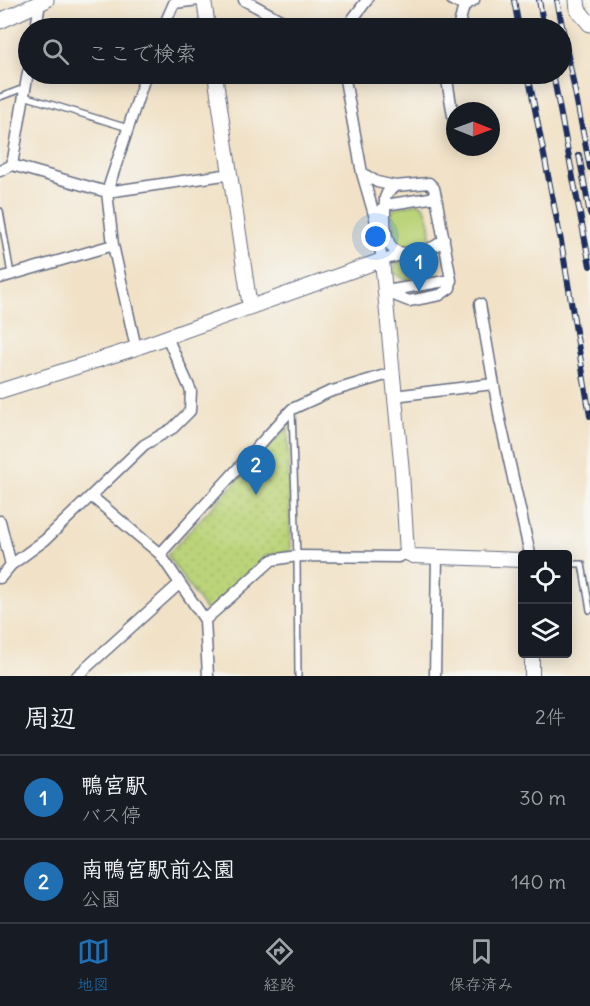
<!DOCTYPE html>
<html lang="ja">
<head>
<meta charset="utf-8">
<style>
	body { margin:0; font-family:Delius,"Klee One",sans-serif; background:#242831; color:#f1f3f6 }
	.controls { position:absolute; right:18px; bottom:18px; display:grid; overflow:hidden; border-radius:6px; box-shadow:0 3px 15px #0003 }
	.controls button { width:54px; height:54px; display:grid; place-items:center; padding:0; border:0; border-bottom:2px solid #363941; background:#171b24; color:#f1f3f6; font:30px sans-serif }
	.compass { position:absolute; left:446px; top:102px; width:54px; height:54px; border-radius:50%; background:#171b24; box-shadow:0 3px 15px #0003; rotate:91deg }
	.you { position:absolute; left:376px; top:237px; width:21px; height:21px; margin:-15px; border:4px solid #fff; border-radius:50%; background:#1a73e8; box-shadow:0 0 0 9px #1a73e833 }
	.badge { display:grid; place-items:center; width:39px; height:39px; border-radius:50%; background:#1f6fb2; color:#fff; font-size:20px; font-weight:700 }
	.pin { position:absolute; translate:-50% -50px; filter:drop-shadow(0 2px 3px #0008) }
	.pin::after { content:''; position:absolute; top:32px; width:21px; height:18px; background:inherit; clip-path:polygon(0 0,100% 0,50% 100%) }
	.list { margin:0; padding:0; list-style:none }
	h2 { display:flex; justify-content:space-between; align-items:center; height:78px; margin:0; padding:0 24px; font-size:26px }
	h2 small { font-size:20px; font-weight:400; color:#9ea1a6 }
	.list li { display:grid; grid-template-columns:39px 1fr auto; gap:18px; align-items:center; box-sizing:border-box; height:84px; padding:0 24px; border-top:2px solid #363941 }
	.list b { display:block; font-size:22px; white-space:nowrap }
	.list p { margin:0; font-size:20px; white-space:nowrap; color:#9ea1a6 }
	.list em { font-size:20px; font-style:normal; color:#9ea1a6 }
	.icon { flex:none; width:33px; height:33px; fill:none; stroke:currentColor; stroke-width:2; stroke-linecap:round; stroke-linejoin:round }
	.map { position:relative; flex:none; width:590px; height:676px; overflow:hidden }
	.search { position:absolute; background:#171b24; box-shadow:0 3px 15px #0003; left:18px; right:18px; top:18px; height:66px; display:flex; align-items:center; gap:15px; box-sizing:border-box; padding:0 21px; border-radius:33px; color:#9ea1a6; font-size:22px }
	.sheet { height:246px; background:#171b24 }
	nav { display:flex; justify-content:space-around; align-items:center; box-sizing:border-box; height:84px; border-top:2px solid #363941; background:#171b24; font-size:16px; color:#9ea1a6 }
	nav a { display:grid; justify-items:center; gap:3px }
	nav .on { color:#1f6fb2 }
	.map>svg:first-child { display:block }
	.grass { fill:#bbd479; stroke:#6b826c; stroke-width:1.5 }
	.park { fill:url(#park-dots); stroke:#6b826c; stroke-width:1.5 }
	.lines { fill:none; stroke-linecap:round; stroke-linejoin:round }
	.service-casing { stroke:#666e83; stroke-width:8 }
	.minor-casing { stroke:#666e83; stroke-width:13 }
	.tertiary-casing { stroke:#666e83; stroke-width:16 }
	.secondary-casing { stroke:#666e83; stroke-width:17 }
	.service { stroke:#fff; stroke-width:5 }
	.minor { stroke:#fff; stroke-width:10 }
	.tertiary { stroke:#fff; stroke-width:14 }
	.secondary { stroke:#fff; stroke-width:15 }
	.rail-casing { stroke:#1b2f5e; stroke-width:6 }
	.rail { stroke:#f6f6f2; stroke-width:4; stroke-dasharray:11; stroke-linecap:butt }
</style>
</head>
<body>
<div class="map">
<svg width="590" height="676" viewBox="0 0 590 676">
	<defs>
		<pattern id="park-dots" width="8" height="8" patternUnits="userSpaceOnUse" patternTransform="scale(1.5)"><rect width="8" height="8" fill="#bbd479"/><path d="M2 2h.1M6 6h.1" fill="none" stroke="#a0b66b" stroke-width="1.8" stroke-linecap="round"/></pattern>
	</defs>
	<rect width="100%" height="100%" fill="#f6f6f2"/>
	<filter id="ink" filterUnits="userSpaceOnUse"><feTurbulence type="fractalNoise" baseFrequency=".0167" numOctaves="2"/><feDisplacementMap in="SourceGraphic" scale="12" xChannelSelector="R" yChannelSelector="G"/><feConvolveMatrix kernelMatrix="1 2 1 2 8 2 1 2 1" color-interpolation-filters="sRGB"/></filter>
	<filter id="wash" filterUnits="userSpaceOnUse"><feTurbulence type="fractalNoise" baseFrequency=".008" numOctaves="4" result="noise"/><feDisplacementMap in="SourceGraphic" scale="24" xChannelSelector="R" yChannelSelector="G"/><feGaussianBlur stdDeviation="1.35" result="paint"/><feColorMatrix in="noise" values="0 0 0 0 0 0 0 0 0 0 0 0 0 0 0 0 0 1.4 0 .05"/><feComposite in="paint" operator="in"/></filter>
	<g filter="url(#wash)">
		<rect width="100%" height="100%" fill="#f1e2c7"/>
		<!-- grass -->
		<path class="grass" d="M419 203C428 207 435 235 427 242 421 247 410 247 403 247L396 241 392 212 395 208Z
			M433 255H436L438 265 429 277 405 280 394 272 396 263Z"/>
		<!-- park -->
		<path class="park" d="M288 427 291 552 267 555 207 612 167 555Z"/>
	</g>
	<g filter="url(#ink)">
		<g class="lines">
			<!-- service casing -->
			<g class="service-casing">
				<path id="service" d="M24 96 128 128
					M0 97 24 88
					M0 211 11 274
					M292 411 297 556 298 676
					M568 564H582L590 610"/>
			</g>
			<!-- minor casing -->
			<g class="minor-casing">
				<path id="minor" d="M244 0 295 28
					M452 0 464 6
					M36 28 40 3
					M163 28 174 3 199 0
					M346 28 367 0
					M458 28 464 6 474 0
					M344 74 362 173 375 218
					M446 74 455 128
					M12 165 107 192 231 174
					M0 171 12 165 28 72
					M362 173 377 182 395 186
					M436 197 385 205C385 218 384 237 392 248 401 259 438 250 444 238
					M0 278 113 245
					M384 291 409 301 440 295 450 288 451 280 436 197 434 188 429 183 395 186 387 193 385 198V205L375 218 382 260 409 253
					M386 291 451 280
					M480 304 500 420 530 554
					M136 348 113 245 107 192 146 74
					M394 396 493 384
					M91 496 160 554 205 620 208 676
					M0 521 11 565
					M160 554 292 409 329 392 392 373
					M0 578 11 565 45 540 144 445 173 428 190 411 191 391 167 337
					M205 620 272 560 297 556 398 557 407 553
					M77 676 179 584
					M435 676 437 557"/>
			</g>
			<!-- tertiary casing -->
			<g class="tertiary-casing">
				<path id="tertiary" d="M204 0 208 28
					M215 74 250 307
					M0 391 136 348 382 260 402 472 407 553 413 556 522 560
					M532 676V654"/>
			</g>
			<!-- secondary casing -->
			<g class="secondary-casing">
				<path id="secondary" d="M577 0 578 10 590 24
					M0 21 46 0"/>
			</g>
			<!-- service -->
			<use href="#service" class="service"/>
			<!-- minor -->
			<use href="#minor" class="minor"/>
			<!-- tertiary -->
			<use href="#tertiary" class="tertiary"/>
			<!-- secondary -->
			<use href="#secondary" class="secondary"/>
			<!-- rail casing -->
			<g class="rail-casing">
				<path id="rail" d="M514 0 519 28
					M539 0 544 28
					M557 0 590 168
					M528 74 561 241 590 416
					M553 74 590 266
					M579 155 590 214"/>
			</g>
			<!-- rail -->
			<use href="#rail" class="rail"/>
		</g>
	</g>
</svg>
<div class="controls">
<button><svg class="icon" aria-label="locate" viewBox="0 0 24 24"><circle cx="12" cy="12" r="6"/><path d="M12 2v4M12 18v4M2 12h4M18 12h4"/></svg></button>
<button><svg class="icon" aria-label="layers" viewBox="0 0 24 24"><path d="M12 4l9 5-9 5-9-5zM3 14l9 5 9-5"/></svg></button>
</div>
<svg class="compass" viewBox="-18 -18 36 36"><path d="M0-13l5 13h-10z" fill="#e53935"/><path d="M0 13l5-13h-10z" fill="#9ea1a6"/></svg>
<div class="you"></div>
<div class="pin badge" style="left:419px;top:292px">1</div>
<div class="pin badge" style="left:256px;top:495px">2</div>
<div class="search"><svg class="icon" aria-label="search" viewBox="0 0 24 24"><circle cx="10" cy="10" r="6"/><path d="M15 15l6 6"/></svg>ここで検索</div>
</div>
<section class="sheet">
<h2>周辺<small>2件</small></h2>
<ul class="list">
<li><span class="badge">1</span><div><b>鴨宮駅</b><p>バス停</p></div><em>30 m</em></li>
<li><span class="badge">2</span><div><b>南鴨宮駅前公園</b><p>公園</p></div><em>140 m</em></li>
</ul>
</section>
<nav>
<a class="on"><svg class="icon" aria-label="map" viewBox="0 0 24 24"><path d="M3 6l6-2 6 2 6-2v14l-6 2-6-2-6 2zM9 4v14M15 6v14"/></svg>地図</a>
<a><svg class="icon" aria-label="directions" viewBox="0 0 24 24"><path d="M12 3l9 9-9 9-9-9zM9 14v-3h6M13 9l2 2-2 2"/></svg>経路</a>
<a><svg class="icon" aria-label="saved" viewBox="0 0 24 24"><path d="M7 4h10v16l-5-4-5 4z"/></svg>保存済み</a>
</nav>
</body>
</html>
